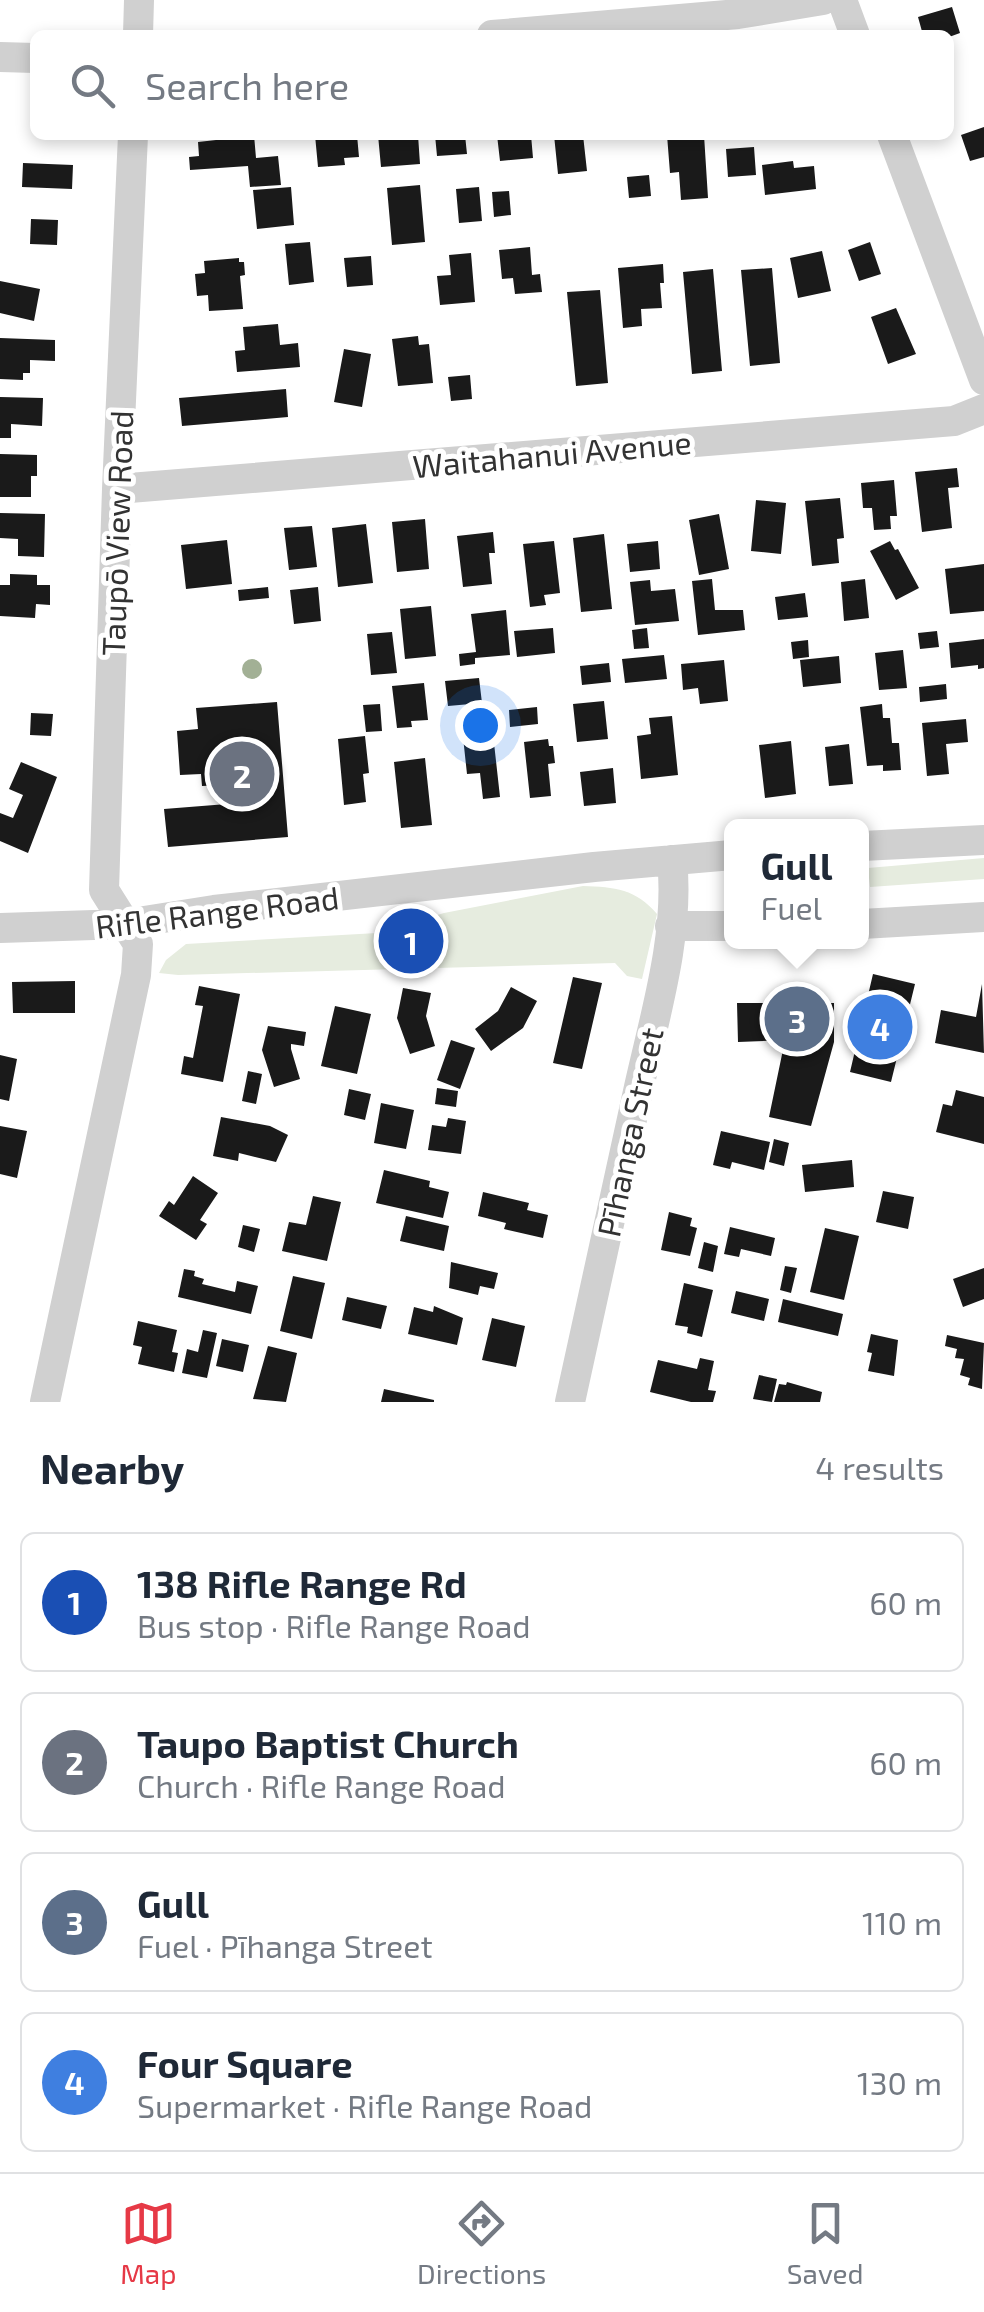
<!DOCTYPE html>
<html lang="en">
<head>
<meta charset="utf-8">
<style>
	body { margin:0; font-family:"Exo 2",sans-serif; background:#f2f2f3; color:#1f2937 }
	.you { position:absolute; left:480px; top:725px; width:35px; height:35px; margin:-25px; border:8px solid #fff; border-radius:50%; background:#1a73e8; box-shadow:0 0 0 15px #1a73e833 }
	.badge { display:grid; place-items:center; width:65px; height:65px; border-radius:50%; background:#e63946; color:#fff; font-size:32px; font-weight:700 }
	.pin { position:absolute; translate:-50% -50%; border:5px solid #fff; box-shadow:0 2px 10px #0006 }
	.popup { position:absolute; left:724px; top:819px; width:145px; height:130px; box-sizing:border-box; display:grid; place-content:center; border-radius:15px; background:#fff; filter:drop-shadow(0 2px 8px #0005); font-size:32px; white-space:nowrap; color:#747a83 }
	.popup b { font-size:38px; color:#1f2937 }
	.popup::after { content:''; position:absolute; left:50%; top:100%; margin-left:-20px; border:20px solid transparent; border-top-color:#fff }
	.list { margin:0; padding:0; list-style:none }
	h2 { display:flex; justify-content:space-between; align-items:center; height:130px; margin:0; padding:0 40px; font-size:42px }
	h2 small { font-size:32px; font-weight:400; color:#747a83 }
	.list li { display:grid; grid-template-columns:65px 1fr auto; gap:30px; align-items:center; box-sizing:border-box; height:140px; margin:0 20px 20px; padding:0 20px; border:2px solid #e0e1e3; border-radius:15px }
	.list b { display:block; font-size:38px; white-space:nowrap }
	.list p { margin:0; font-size:32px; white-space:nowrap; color:#747a83 }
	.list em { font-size:32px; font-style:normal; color:#747a83 }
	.icon { flex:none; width:55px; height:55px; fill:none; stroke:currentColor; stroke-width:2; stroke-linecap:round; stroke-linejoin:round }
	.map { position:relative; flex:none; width:984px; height:1402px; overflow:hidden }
	.search { position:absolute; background:#fff; box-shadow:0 5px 15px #0003; left:30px; right:30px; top:30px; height:110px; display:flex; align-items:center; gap:25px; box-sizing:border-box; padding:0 35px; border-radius:15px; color:#747a83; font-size:38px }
	.sheet { height:770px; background:#fff }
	nav { display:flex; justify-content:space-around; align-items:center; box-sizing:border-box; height:140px; border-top:2px solid #e0e1e3; background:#fff; font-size:28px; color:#747a83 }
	nav a { display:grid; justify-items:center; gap:5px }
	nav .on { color:#e63946 }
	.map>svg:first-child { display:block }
	.green { fill:#e6ecdf }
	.building { fill:#1a1a1a }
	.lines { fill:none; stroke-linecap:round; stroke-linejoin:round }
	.minor { stroke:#d0d0d0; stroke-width:30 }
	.tree { fill:#a2b095 }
	.labels { text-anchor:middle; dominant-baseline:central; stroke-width:10; stroke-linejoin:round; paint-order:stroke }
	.street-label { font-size:32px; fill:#333; stroke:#fff }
</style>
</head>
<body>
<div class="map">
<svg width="984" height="1402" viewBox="0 0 984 1402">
	<rect width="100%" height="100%" fill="#fff"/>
	<!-- green -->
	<path class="green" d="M984 858V879L870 887 868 868Z
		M583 886C615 887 636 889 657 914L642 979 627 976 615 963 178 975 159 973 166 960 186 944 377 933 444 913Z"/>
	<!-- building -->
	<path class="building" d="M952 7 960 33 949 37 923 35 918 17Z
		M984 127V157L970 161 961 135Z
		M225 135H254L256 158 278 156 281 185 250 187 248 166 190 170 189 157 199 156 198 142 225 139Z
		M315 135H357L359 157 344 158 345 165 318 167Z
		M378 135H418L420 164 381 167Z
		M435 135H465L467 154 437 156Z
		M497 135H531L533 158 500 161Z
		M554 135H583L587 171 558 174Z
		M667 135H704L708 198 681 200 679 172 670 173Z
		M754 147 756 175 728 177 726 149Z
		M793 161 794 168 814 166 816 189 765 195 762 165Z
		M23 163 73 165 72 189 22 187Z
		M649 175 651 196 629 198 627 177Z
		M420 185 425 242 392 245 387 188Z
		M291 187 294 225 257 229 253 190Z
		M479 187 482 221 459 223 456 189Z
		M509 191 511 215 494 217 492 192Z
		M31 219 58 220 57 245 30 244Z
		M310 242 314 282 289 285 285 244Z
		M870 242 881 274 859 281 848 250Z
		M530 247 532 275 540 274 542 292 515 294 513 278 502 279 499 250Z
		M822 251 831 291 798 298 790 258Z
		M471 253 475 302 440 305 437 276 451 275 449 255Z
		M371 256 373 285 347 287 344 258Z
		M239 258V262H244L245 275 240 276 243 309 209 311 208 295 197 296 195 274 205 273 204 261Z
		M663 264 664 283H660L662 308 641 309 642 326 623 328 618 268Z
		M772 268 780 363 750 366 741 270Z
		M713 269 722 371 692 374 683 272Z
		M0 281 40 289 34 321 0 313Z
		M600 290 608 383 576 386 567 292Z
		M896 308 916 354 888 364 871 317Z
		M278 324 280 345 298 343 300 367 237 372 235 351 245 350 243 327Z
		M418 336 419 345 429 344 433 383 398 386 392 339Z
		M0 338 55 340V361L30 360V373H23V380L0 379Z
		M344 349 371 354 362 407 334 402Z
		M470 375 472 399 451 401 448 377Z
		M286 389 288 417 182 426 179 398Z
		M0 397 43 398 42 426 11 424V438H0Z
		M0 454 37 455V476H31V497H0Z
		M957 468 959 487 948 488 952 528 922 532 915 472Z
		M894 480 897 516H890L891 529 874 530 872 508H863L861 483Z
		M840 498 844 538 837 539 839 563 812 566 805 501Z
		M756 500 786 503 781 554 751 551Z
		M0 513 45 514 44 557 18 556V539L0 538Z
		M719 514 729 569 699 575 689 520Z
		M425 519 429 569 397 572 392 522Z
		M366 524 373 583 338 587 332 528Z
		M312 526 317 567 289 570 284 528Z
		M493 532 495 553H489L492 584 463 587 457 536Z
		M604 534 612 609 581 612 573 538Z
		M227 540 232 584 186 589 181 545Z
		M554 541 560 593 544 595 546 605 530 607 523 544Z
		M658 541 660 569 630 572 627 544Z
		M890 541 895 550 898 549 919 588 896 600 870 551Z
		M984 564V611L950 614 945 569Z
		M10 574 37 575V585H50V605L36 604 35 618 0 616V585H10Z
		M712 579 715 610H743L745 630 698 635 692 581Z
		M865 579 869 618 844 621 841 582Z
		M650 580 651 591 675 589 679 621 635 625 630 582Z
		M268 587 269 598 239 601 238 590Z
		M318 587 321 621 294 624 290 590Z
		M805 593 808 617 778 620 775 597Z
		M431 606 436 656 405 659 400 609Z
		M506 610 510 655 475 658V664L460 666 459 654 476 652 471 614Z
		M553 628 555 653 517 657 514 631Z
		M647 628 649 648 634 649 632 630Z
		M937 631 939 647 920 649 918 633Z
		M392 632 397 673 371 675 367 634Z
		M984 639V668L978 669V665L951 668 949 643Z
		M808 640 809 657 793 659 791 642Z
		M903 650 907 688 879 690 875 653Z
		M664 655 667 679 625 683 622 659Z
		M839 656 841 683 803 687 800 660Z
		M724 660 728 701 700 704 698 688 683 690 681 664Z
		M609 663 611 682 582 685 580 666Z
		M479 678 482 703 448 706 445 681Z
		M424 683 428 720 411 721 412 727 397 728 392 686Z
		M946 684 947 699 920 702 919 687Z
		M604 701 608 739 577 742 573 704Z
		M277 702 288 837 168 847 164 809 227 804 225 785 202 786 201 774 180 775 177 731 198 729 196 708Z
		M380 704 382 731 366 732 363 705Z
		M882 704 883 718H890L892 743H899L901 770 883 771V765L867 766 860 707Z
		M537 707 538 724 510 727 509 710Z
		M31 713 53 714 51 736 30 735Z
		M672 716 678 775 641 779 637 736 651 734 649 718Z
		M966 719 968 742 946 744 949 774 927 776 922 723Z
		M493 734 500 797 483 799 480 773 467 774 463 737Z
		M365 736 369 773 363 774 366 802 344 805 338 739Z
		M548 739 549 746H553L555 763 548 764 551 796 530 798 524 742Z
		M791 741 796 794 765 798 759 745Z
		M849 744 853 784 829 786 825 747Z
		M425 758 432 825 401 828 394 762Z
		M21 762 57 777 28 853 0 841V813L13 818 23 795 9 789Z
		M613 768 616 803 584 806 580 772Z
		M873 974 915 984 891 1082 850 1072Z
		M573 977 602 983 582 1069 553 1063Z
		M75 981V1013H13L12 982Z
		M982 984 984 1053 935 1043 941 1010 976 1017Z
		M199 986 240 994 223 1082 181 1074 184 1056 193 1058 203 1006 195 1005Z
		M511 987 537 1001 523 1028 491 1051 475 1029 498 1011Z
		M403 988 431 993 426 1016 435 1046 410 1054 397 1018Z
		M737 1003H834V1042L811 1126 769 1117 785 1040 738 1042Z
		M335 1006 371 1014 357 1074 321 1066Z
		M268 1026 306 1032 304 1046 291 1044V1049L300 1079 274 1087 262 1050Z
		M451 1040 475 1048 460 1089 437 1080Z
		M0 1055 17 1059 9 1101 0 1099Z
		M248 1071 262 1074 256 1104 242 1101Z
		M437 1088 458 1091 456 1107 435 1104Z
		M349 1089 371 1094 365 1120 344 1115Z
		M956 1090 984 1097V1144L936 1132 943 1104 952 1106Z
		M381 1103 414 1110 406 1149 374 1143Z
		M221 1117 270 1126 288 1135 276 1162 239 1153 238 1161 213 1156Z
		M448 1118 466 1121 461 1154 428 1150 432 1125 446 1127Z
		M0 1126 27 1131 17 1178 0 1174Z
		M721 1131 770 1142 764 1170 732 1162 730 1169 713 1165Z
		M774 1139 789 1143 784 1166 769 1162Z
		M852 1160 854 1187 805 1192 802 1165Z
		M384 1170 430 1181 429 1187 449 1192 443 1218 376 1203Z
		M193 1176 218 1193 200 1220 207 1224 196 1240 159 1216 169 1201 174 1205Z
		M883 1191 914 1197 908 1229 876 1222Z
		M483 1192 529 1203 527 1210 548 1215 543 1238 504 1229 506 1223 478 1216Z
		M313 1196 341 1202 327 1261 282 1251 289 1222 306 1225Z
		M669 1212 692 1218 690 1226 697 1228 690 1256 661 1250Z
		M406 1216 449 1226 444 1251 400 1241Z
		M243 1225 260 1229 254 1252 238 1247Z
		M730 1227 775 1238 771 1256 741 1249 739 1257 724 1254Z
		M825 1228 859 1236 844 1300 810 1292Z
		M704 1242 718 1246 713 1272 698 1268Z
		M451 1262 498 1273 494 1289 480 1286 478 1295 449 1288Z
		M785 1266 797 1268 791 1293 780 1290Z
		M984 1268V1299L963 1307 953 1279Z
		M184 1269 195 1271 194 1276 204 1279 202 1284 235 1292 237 1281 258 1286 251 1314 178 1297Z
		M293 1276 325 1283 312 1339 280 1331Z
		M684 1283 713 1290 702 1337 687 1333 688 1327 675 1325Z
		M736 1291 769 1299 764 1321 731 1313Z
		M347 1297 387 1306 381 1329 342 1320Z
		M783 1299 843 1314 838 1336 778 1322Z
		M434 1306 463 1318 457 1345 408 1334 414 1307 433 1312Z
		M492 1318 525 1326 516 1367 482 1360Z
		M138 1321 177 1330 172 1352 178 1353 174 1372 138 1364 142 1347 133 1345Z
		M203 1330 217 1333 207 1378 182 1373 187 1349 198 1352Z
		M871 1334 898 1340 894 1376 868 1371 872 1353 867 1352Z
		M947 1335 984 1343 982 1389 968 1385 970 1378 960 1375 964 1359 955 1358 957 1349 945 1346Z
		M222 1339 249 1345 243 1372 216 1366Z
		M268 1346 297 1353 286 1402 253 1399Z
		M700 1358 714 1361 708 1390 716 1391 713 1402H691L650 1392 658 1360 697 1369Z
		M759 1375 777 1379 772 1402 753 1399Z
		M787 1382 822 1392 820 1402H774L779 1384 786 1385Z
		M384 1389 434 1400V1402H381Z"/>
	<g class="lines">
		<!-- minor -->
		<path class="minor" d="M842 0 855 35
			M138 35 139 0
			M492 35 738 14 823 0
			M0 57 35 58
			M892 135 984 380
			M117 489 954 421 984 409
			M862 846 984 840
			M862 924 984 917
			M670 926H732
			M0 928 125 924 214 910 594 867 732 855
			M45 1402 136 975 138 944 104 890 117 489 133 135
			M570 1402C593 1297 616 1192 639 1087 655 1015 680 934 672 860"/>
	</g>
	<!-- trees -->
	<circle class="tree" cx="252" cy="669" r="10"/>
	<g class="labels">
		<!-- street labels -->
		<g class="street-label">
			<text transform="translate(552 453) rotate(-5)">Waitahanui Avenue</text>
			<text transform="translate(116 533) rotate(-88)">Taupō View Road</text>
			<text transform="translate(217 911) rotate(-7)">Rifle Range Road</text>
			<text transform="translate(629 1132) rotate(-78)">Pīhanga Street</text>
		</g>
	</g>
</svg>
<div class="you"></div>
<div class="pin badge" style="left:411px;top:941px;background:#1a4fb4">1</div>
<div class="pin badge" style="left:242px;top:774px;background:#6b7280">2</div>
<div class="pin badge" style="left:797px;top:1019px;background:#5c6f8a">3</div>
<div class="popup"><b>Gull</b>Fuel</div>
<div class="pin badge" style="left:880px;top:1027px;background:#3f7fe0">4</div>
<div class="search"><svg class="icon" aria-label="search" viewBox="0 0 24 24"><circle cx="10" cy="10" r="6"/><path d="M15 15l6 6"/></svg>Search here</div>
</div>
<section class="sheet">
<h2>Nearby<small>4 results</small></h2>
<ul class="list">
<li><span class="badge" style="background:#1a4fb4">1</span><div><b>138 Rifle Range Rd</b><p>Bus stop · Rifle Range Road</p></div><em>60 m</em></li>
<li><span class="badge" style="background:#6b7280">2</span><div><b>Taupo Baptist Church</b><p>Church · Rifle Range Road</p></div><em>60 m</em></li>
<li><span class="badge" style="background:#5c6f8a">3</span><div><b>Gull</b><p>Fuel · Pīhanga Street</p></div><em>110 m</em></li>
<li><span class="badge" style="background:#3f7fe0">4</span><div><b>Four Square</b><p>Supermarket · Rifle Range Road</p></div><em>130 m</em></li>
</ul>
</section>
<nav>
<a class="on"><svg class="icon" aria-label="map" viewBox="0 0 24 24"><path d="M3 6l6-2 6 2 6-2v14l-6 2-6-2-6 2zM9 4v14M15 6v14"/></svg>Map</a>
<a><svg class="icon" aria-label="directions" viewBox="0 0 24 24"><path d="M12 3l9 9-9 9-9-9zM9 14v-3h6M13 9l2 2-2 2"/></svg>Directions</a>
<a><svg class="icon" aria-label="saved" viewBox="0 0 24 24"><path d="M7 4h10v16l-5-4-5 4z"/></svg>Saved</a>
</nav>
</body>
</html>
